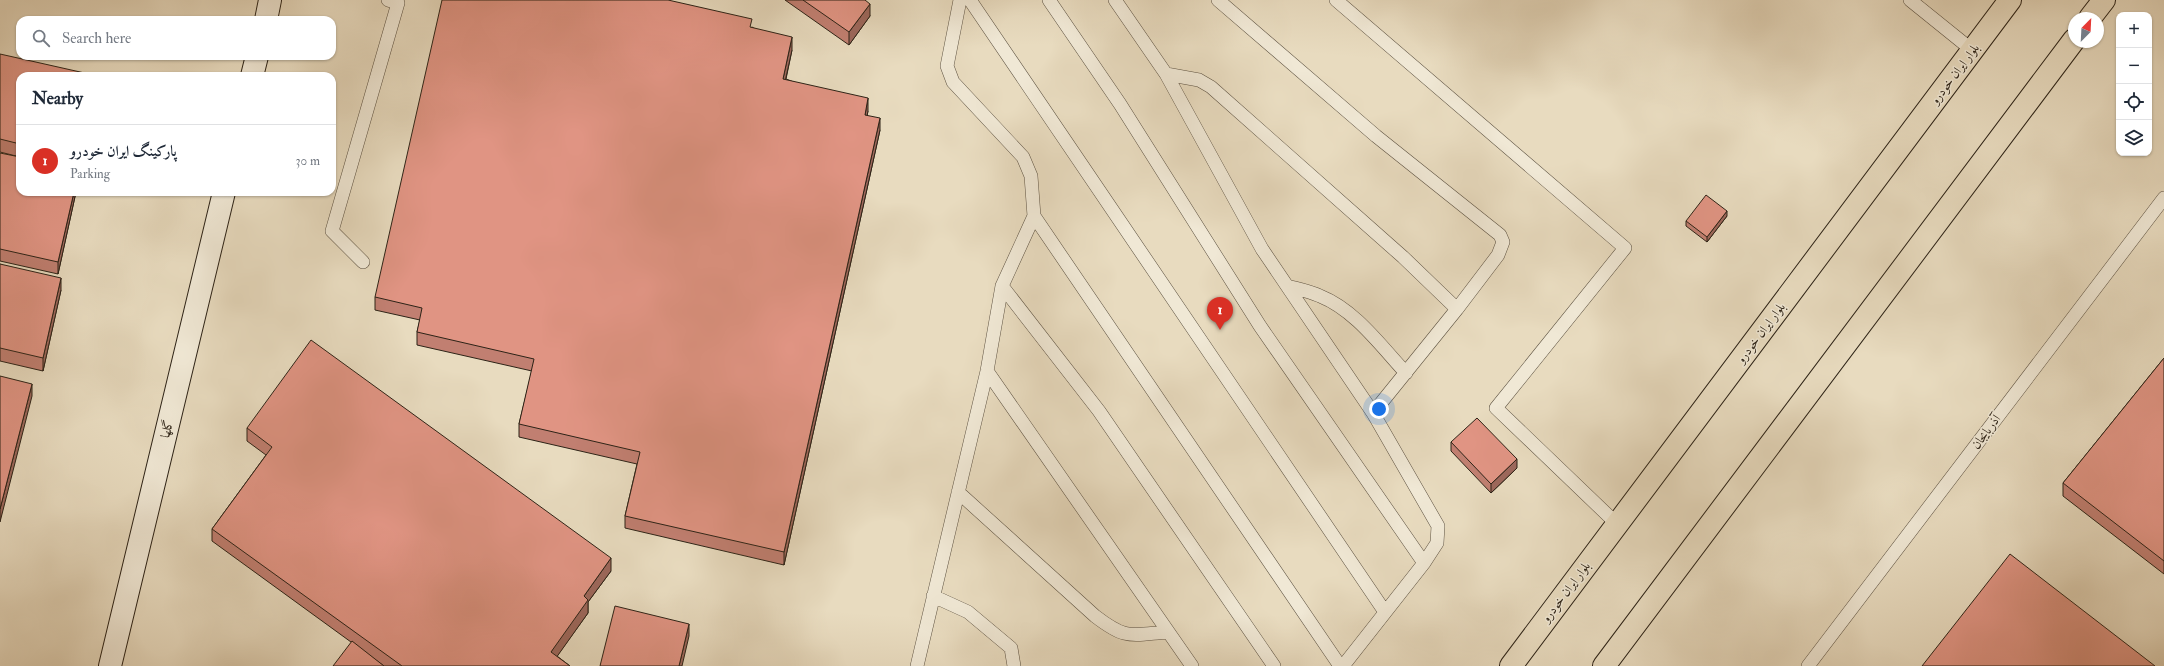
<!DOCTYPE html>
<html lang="en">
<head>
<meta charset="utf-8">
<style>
	body { margin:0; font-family:"IM FELL Double Pica",Amiri,serif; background:#f2f2f3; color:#1f2937 }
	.controls { position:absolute; right:12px; top:12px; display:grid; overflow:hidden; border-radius:8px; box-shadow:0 1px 3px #0004 }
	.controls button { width:36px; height:36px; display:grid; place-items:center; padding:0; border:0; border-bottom:1px solid #e0e1e3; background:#fff; color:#1f2937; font:20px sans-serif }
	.compass { position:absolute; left:2068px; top:12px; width:36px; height:36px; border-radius:50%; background:#fff; box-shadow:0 1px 3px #0004; rotate:24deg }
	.you { position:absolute; left:1379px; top:409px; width:14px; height:14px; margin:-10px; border:3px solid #fff; border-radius:50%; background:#1a73e8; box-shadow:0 0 0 6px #1a73e833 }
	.badge { display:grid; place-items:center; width:26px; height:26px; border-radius:50%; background:#d93025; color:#fff; font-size:13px; font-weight:700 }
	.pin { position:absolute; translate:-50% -33px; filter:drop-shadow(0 1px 2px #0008) }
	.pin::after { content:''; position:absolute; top:21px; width:14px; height:12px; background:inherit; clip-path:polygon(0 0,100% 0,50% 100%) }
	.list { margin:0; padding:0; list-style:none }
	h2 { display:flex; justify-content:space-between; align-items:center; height:52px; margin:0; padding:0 16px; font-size:17px }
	h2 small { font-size:13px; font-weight:400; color:#747a83 }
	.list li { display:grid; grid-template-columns:26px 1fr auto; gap:12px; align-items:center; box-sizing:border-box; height:72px; padding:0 16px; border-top:1px solid #e0e1e3 }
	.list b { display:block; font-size:15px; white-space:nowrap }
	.list p { margin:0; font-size:13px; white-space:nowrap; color:#747a83 }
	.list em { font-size:13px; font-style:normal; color:#747a83 }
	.icon { flex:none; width:22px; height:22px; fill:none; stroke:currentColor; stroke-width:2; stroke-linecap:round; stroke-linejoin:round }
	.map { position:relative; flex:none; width:2164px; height:666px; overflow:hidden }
	.search { position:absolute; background:#fff; box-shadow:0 1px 3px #0004; left:16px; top:16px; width:320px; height:44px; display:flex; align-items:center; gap:10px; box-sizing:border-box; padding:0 14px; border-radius:12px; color:#747a83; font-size:15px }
	.panel { position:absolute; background:#fff; box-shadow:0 1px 3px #0004; left:16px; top:72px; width:320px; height:124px; border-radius:12px }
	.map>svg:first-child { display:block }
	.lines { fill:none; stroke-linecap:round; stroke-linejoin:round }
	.lane-casing { stroke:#5c5141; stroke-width:14 }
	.secondary-casing { stroke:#2d2317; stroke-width:24 }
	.primary-casing { stroke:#2d2317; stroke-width:24 }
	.lane { stroke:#f0e8d5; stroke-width:13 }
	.secondary { stroke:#f0e8d5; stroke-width:22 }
	.primary { stroke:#e8dbbf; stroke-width:22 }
	.wall { fill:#c17f71; stroke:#2d2317 }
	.shaded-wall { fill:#9d685c; stroke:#2d2317 }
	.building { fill:#e09483; stroke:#2d2317 }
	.labels { text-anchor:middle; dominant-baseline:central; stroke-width:3; stroke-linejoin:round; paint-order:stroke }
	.street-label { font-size:13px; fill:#2d2317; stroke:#f0e8d5 }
</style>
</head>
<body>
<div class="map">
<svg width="2164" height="666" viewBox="0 0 2164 666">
	<rect width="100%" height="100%" fill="#e8dbbf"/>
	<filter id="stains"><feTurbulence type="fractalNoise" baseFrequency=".005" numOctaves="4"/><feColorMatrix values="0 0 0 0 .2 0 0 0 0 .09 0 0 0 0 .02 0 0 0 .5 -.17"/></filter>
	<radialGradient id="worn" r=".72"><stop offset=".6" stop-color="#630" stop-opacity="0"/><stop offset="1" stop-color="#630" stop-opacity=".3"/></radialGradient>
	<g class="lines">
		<!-- lane casing -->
		<g class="lane-casing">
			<path id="lane" d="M970 0 1385 612
				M1049 0 1120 104 1260 326 1424 563
				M1115 0 1166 74 1262 249 1373 413 1438 526 1437 543 1424 563 1343 666
				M1218 0 1376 136 1500 235 1503 242 1498 255 1457 309 1373 413
				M1336 0 1625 248 1496 408 1617 524
				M1910 0 1972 50
				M1166 74 1199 80 1211 87 1403 257 1457 309
				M1034 216 1340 666
				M363 262 332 231 398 3 388 0
				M1002 286 1099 411 1274 666
				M1287 286C1298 289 1309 291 1320 296 1355 310 1380 345 1406 373
				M987 371 1192 666
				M958 492 1095 616C1126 640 1130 635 1168 632
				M933 596 968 612 1011 648 1014 666
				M917 666 987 371 1002 286 1034 216 1031 176 1023 157 953 82 947 66 960 0
				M1808 666 2164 198"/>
		</g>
		<!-- secondary casing -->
		<g class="secondary-casing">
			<path id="secondary" d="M266 20 270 0
				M252 76 257 56
				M110 666 224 192"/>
		</g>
		<!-- primary casing -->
		<g class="primary-casing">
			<path id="primary" d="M2090 18 2104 0
				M1511 666 2010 0
				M1604 666 2074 40"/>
		</g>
		<!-- lane -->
		<use href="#lane" class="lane"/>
		<!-- secondary -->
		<use href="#secondary" class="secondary"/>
		<!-- primary -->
		<use href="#primary" class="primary"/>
	</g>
	<!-- wall -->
	<path class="wall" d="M785 0H865L870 16 849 45Z
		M752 27 792 50 786 79 868 111 867 115 880 130 784 565 625 528V516L637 464 519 437V424L532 371 417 345V332L420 320 375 310V297Z
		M0 54 20 76V157L0 152Z
		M0 153 20 192H76L58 274 0 261Z
		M1727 216 1707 242 1686 226V221Z
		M0 264 61 290 43 371 0 361Z
		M2164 358V574L2063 496V483Z
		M247 428 611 571 588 602V613L557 656 570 666H384L212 541V529L266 455 247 441Z
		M1451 442 1517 468 1491 493 1451 451Z"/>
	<!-- shaded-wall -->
	<path class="shaded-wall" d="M870 4V16L849 45V32Z
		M792 37V50L783 91V79Z
		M868 98V111L865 127V115Z
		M880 118V130L784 565V552Z
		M74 192H76L58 274V262Z
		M1727 211V216L1707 242V237Z
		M61 278V290L43 371V358Z
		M32 384V396L0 522V509Z
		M1517 459V468L1491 493V484Z
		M611 558V571L588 602V613L551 665V652L584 596Z
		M689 624V636L682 666H679Z"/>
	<!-- building -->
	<path class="building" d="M442 0H668L752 19 750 27 792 37 783 79 868 98 865 115 880 118 784 552 625 516 640 452 519 424 534 359 417 332 422 308 375 297Z
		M803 0H865L870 4 849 32Z
		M0 54 98 76H20V144L0 139Z
		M0 153 20 157V192H74L58 262 0 249Z
		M1706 195 1727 211 1707 237 1686 221Z
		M0 264 61 278 43 358 0 348Z
		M311 340 611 558 584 596 588 600 551 652 570 666H402L212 529 272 447 247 428Z
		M2164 358V561L2063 483Z
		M0 376 32 384 0 509Z
		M1477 418 1517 459 1491 484 1451 442Z
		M2010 554 2155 666H1922Z
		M615 606 689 624 679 666H600Z
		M352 641 384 666H333Z"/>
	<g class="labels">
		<!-- street labels -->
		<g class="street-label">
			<text transform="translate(1955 74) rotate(-53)">بلوار ایران خودرو</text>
			<text transform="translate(1761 333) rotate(-53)">بلوار ایران خودرو</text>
			<text transform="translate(167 429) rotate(-76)">گلها</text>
			<text transform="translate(1986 432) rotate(-53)">آذربایجان</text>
			<text transform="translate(1566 592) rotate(-53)">بلوار ایران خودرو</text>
		</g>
	</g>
	<rect width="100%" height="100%" filter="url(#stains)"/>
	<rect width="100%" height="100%" fill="url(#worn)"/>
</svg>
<div class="controls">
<button>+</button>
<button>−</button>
<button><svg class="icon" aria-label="locate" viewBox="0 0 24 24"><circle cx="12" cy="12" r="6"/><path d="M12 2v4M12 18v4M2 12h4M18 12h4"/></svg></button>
<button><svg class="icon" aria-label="layers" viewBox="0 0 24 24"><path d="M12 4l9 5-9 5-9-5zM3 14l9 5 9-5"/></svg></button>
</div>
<svg class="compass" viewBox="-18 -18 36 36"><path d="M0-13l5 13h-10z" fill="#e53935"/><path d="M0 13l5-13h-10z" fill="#747a83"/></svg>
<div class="you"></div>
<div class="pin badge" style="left:1220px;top:330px">1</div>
<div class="search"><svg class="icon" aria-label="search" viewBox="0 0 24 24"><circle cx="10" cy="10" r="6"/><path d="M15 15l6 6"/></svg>Search here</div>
<section class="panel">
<h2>Nearby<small></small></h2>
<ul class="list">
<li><span class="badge">1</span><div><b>پارکینگ ایران خودرو</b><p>Parking</p></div><em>30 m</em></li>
</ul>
</section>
</div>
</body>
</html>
